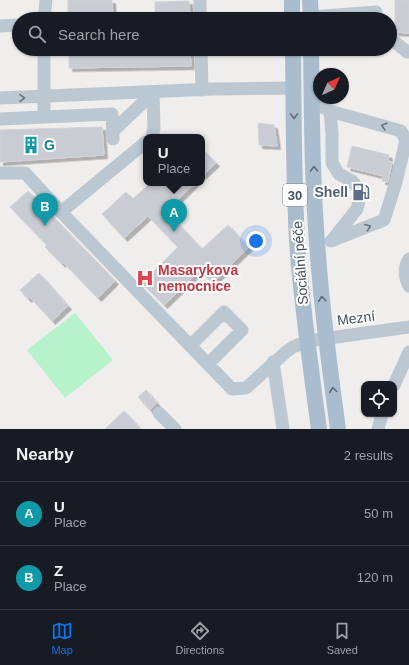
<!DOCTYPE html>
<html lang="en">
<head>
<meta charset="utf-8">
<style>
	body { margin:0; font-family:Arial,sans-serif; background:#242831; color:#f1f3f6 }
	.controls { position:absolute; right:12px; bottom:12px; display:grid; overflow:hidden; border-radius:8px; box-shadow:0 1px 3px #0004 }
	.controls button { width:36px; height:36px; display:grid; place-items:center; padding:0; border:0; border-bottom:1px solid #363941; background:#171b24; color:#f1f3f6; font:20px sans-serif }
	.compass { position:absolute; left:313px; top:68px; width:36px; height:36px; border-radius:50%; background:#171b24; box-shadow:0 1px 3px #0004; rotate:45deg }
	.you { position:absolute; left:256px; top:241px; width:14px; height:14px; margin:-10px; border:3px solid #fff; border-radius:50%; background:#1a73e8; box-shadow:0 0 0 6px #1a73e833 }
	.badge { display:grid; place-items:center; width:26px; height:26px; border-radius:50%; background:#0a73ed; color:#fff; font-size:13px; font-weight:700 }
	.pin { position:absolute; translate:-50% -33px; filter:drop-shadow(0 1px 2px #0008) }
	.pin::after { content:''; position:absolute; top:21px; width:14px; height:12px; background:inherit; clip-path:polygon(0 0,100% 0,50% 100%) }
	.popup { position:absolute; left:143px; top:134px; width:62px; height:52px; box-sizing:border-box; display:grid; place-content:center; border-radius:8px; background:#171b24; filter:drop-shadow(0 1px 3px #0005); font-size:13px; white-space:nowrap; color:#9ea1a6 }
	.popup b { font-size:15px; color:#f1f3f6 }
	.popup::after { content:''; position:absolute; left:50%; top:100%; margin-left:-8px; border:8px solid transparent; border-top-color:#171b24 }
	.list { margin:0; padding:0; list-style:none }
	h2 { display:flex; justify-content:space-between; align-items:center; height:52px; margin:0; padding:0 16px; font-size:17px }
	h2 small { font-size:13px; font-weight:400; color:#9ea1a6 }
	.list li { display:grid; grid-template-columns:26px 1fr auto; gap:12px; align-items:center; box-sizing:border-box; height:64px; padding:0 16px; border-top:1px solid #363941 }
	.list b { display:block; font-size:15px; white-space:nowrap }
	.list p { margin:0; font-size:13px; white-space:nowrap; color:#9ea1a6 }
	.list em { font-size:13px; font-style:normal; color:#9ea1a6 }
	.icon { flex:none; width:22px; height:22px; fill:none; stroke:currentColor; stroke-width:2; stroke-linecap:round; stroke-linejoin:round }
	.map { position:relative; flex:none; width:409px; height:429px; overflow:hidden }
	.search { position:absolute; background:#171b24; box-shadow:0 1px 3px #0004; left:12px; right:12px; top:12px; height:44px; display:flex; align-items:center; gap:10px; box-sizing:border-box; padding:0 14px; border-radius:22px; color:#9ea1a6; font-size:15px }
	.sheet { height:180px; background:#171b24 }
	nav { display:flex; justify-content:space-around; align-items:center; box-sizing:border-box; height:56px; border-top:1px solid #363941; background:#171b24; font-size:11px; color:#9ea1a6 }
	nav a { display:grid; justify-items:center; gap:2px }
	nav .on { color:#0a73ed }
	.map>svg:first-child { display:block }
	.green { fill:#b6f2cc }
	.building { fill:#c9ccd2; stroke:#d0d3d9; filter:url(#shadow) }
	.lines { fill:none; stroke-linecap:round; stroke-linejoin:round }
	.minor { stroke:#bcc8d1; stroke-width:13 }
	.major { stroke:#aabdcf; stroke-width:16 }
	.oneway { stroke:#68757f }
	.oneway2 { stroke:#5e6c79 }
	.labels { text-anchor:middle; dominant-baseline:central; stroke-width:4; stroke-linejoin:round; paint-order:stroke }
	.shield { fill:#fff; stroke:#7c858d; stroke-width:1 }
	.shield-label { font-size:13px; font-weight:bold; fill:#44515c }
	.culture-label { font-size:14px; font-weight:bold; fill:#0d838f; stroke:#fff; text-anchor:start }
	.service-label { font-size:14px; font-weight:bold; fill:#4e5e75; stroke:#fff; text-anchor:end }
	.street-label { font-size:14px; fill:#44515c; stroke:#fff }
	.health-label { font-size:14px; font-weight:bold; fill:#be3a42; stroke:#fff; text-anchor:start }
</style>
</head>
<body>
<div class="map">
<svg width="409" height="429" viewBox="0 0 409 429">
	<defs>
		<filter id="shadow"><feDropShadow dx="3.5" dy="3.5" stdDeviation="0" flood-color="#0004"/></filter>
	</defs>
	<rect width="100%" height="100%" fill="#f0eded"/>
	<!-- green -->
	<path class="green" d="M75 313 113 360 65 398 27 350Z"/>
	<!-- building -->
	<path class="building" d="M68 0H112L113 19H68Z
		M395 0H409V33L395 32Z
		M189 1 190 19H155V2Z
		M69 49H190L191 66 69 68Z
		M258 123 274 125 277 146 259 145Z
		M102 127 104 155 0 162V130Z
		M352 146 389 155 388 161 392 162 388 182 382 181 383 176 347 167Z
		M202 149 216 163 202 176Z
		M150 183H195L166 211 202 249 228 225 249 247 212 283 200 270 164 305 142 283 178 247 148 216 124 238 102 214 126 192 133 199Z
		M28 191 115 281 98 298 63 262 62 264 45 247 47 245 10 207Z
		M39 273 68 306 52 321 30 297 28 299 20 290Z
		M146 390 157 403 150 410 138 397Z
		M124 411 141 429H105Z"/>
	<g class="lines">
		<!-- minor -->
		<path class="minor" d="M200 0V19
			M311 17 376 12
			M44 19 46 0
			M0 26 19 25
			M390 38 407 52 409 51
			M201 49 202 90
			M0 98 214 89 293 88
			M312 102 330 111 332 134V163L339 174 352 181 361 192 357 209 333 239
			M330 111 401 131 406 140 396 182 384 220 331 241
			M44 116V49
			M0 119 112 114 113 139
			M113 131 153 93
			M152 137 154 128 153 93
			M146 142 61 212 232 389 246 388 286 352 293 347 308 341 409 327
			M0 173H25L61 212
			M409 259C403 268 405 278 409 286
			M190 346 224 312 242 330 208 364
			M273 362 283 429
			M394 385 409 352
			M159 413 175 429
			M378 429 382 414"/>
		<!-- major -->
		<path class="major" d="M292 0V19
			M310 0 311 19
			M293 49C294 118 293 186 298 255 303 313 311 371 319 429
			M311 49C312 118 312 186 318 255 322 313 330 371 338 429"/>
	</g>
	<!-- one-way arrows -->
	<defs><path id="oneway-chevron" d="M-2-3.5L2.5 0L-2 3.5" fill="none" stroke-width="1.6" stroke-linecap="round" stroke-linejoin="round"/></defs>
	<g class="oneway">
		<use href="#oneway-chevron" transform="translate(22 98) rotate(-1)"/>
		<use href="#oneway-chevron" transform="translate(384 126) rotate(-164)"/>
		<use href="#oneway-chevron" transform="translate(368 227) rotate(-21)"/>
	</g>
	<g class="oneway2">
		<use href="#oneway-chevron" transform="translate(294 116) rotate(90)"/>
		<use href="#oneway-chevron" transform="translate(314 169) rotate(-91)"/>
		<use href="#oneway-chevron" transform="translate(322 299) rotate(-95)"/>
		<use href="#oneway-chevron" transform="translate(333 390) rotate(-98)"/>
	</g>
	<!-- icons -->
	<defs>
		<g id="building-bare" transform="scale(1.38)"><path d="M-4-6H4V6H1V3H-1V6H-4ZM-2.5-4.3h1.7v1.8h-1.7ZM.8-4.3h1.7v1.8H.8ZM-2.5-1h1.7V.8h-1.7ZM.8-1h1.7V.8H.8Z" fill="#0f9aa8" stroke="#fff" stroke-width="2.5" paint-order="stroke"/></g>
		<g id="fuel-bare" transform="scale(1.38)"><path d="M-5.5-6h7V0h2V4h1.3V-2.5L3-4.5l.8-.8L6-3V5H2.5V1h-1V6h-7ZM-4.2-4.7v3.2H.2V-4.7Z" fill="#5c6f8a" stroke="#fff" stroke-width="2.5" paint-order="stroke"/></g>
		<g id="hospital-bare" transform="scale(1.38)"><path d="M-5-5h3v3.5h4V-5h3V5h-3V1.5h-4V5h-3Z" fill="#e0444e" stroke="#fff" stroke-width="2.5" paint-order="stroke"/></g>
	</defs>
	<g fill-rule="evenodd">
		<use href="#building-bare" x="31" y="145"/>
		<use href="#fuel-bare" x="361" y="192"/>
		<use href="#hospital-bare" x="145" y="278"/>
	</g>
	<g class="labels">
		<!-- shield labels -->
		<rect class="shield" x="283" y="184" width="24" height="22" rx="3"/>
		<g class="shield-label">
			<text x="295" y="195">30</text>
		</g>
		<!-- culture labels -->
		<g class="culture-label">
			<text x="44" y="145">G</text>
		</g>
		<!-- service labels -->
		<g class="service-label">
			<text x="348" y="192">Shell</text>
		</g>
		<!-- street labels -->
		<g class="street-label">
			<text transform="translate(300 263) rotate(-94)">Sociální péče</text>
			<text transform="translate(356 318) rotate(-7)">Mezní</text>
		</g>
		<!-- health labels -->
		<g class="health-label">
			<text x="158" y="270">Masarykova<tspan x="158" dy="16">nemocnice</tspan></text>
		</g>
	</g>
</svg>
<div class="controls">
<button><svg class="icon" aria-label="locate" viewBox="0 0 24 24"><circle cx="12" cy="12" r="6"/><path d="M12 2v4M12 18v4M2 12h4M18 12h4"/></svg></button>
</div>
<svg class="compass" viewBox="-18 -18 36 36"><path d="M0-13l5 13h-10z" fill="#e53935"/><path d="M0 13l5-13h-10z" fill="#9ea1a6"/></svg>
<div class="you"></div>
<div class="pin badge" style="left:174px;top:232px;background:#0f9aa8">A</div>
<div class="popup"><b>U</b>Place</div>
<div class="pin badge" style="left:45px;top:226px;background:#0f9aa8">B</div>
<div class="search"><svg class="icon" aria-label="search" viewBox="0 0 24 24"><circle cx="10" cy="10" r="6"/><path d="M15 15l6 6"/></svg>Search here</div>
</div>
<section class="sheet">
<h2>Nearby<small>2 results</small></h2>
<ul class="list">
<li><span class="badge" style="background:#0f9aa8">A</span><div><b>U</b><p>Place</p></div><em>50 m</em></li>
<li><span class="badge" style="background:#0f9aa8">B</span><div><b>Z</b><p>Place</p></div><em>120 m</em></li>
</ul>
</section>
<nav>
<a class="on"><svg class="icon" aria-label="map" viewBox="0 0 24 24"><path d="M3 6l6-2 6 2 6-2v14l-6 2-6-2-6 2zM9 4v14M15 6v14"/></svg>Map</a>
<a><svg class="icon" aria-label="directions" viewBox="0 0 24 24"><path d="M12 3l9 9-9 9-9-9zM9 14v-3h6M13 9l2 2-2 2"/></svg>Directions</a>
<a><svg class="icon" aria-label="saved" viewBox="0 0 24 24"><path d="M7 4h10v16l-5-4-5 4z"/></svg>Saved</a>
</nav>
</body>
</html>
